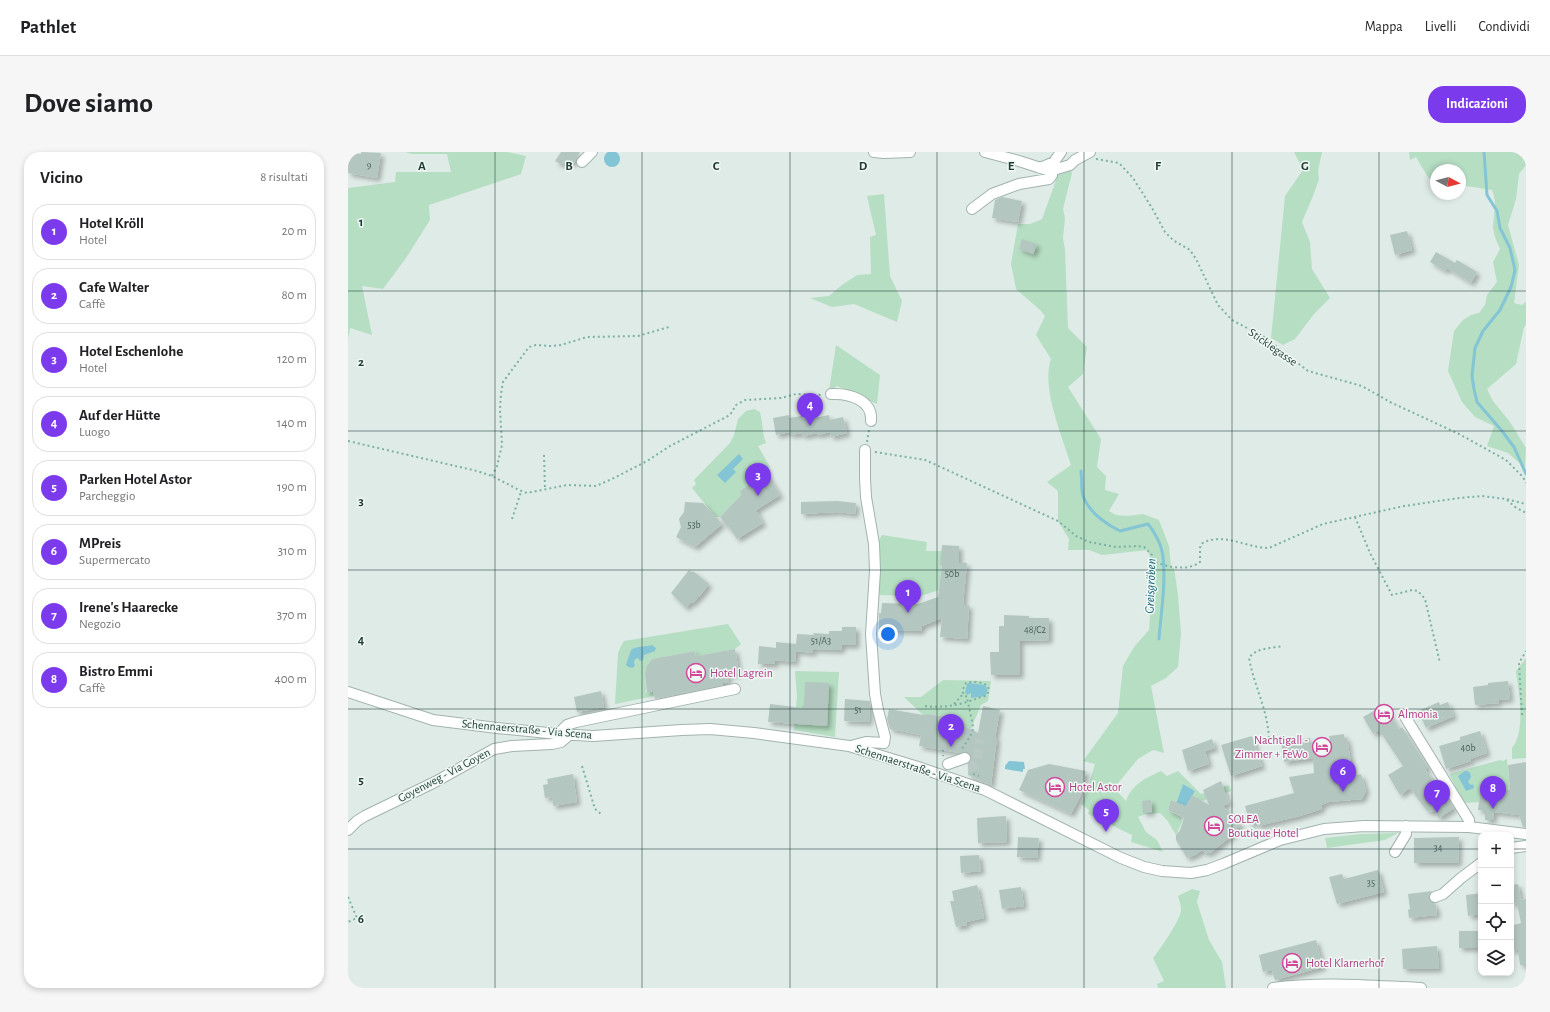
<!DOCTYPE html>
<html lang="it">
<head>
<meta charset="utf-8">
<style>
	body { margin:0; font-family:"Alegreya Sans",sans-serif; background:#f6f6f6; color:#202124 }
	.controls { position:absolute; right:12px; bottom:12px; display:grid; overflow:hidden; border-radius:8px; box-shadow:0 2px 6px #0003 }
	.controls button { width:36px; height:36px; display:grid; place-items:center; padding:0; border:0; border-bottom:1px solid #e0e0e0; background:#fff; color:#202124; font:20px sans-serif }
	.compass { position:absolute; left:1082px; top:12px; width:36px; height:36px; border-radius:50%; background:#fff; box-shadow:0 2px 6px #0003; rotate:97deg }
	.you { position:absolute; left:540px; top:482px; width:14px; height:14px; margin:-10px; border:3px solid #fff; border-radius:50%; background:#1a73e8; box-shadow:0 0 0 6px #1a73e833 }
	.badge { display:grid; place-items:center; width:26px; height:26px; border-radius:50%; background:#7c3aed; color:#fff; font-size:13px; font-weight:700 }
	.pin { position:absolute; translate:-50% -33px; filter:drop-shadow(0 1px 2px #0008) }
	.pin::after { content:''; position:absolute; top:21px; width:14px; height:12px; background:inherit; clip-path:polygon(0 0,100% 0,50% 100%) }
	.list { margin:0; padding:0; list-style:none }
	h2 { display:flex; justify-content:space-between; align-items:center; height:52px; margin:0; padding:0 16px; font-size:17px }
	h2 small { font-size:13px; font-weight:400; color:#757577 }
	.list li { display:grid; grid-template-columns:26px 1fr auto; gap:12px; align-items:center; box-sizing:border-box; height:56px; margin:0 8px 8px; padding:0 8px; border:1px solid #e0e0e0; border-radius:16px }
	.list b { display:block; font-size:15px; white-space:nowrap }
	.list p { margin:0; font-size:13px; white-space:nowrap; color:#757577 }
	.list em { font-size:13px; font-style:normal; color:#757577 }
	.icon { flex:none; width:22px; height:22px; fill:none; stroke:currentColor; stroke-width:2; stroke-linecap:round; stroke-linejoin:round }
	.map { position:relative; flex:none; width:1178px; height:836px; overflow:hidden; border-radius:16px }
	header { display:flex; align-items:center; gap:24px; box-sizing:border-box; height:56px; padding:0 20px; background:#fff; border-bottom:1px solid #e0e0e0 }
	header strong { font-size:19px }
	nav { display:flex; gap:22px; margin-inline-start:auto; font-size:14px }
	.intro { display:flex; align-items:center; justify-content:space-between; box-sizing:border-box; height:96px; padding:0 24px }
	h1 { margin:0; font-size:28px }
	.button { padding:10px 18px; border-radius:16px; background:#7c3aed; color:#fff; font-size:14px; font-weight:700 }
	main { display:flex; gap:24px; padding:0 24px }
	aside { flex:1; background:#fff; border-radius:16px; box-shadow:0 2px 6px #0003 }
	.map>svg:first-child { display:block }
	.green { fill:#b6dec3 }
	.water { fill:#83c4d5 }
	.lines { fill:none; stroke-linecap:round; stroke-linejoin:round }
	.stream { stroke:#83c4d5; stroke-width:3 }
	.building { fill:#b4c6c0; filter:url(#shadow) }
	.minor-tunnel { stroke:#b9c8c4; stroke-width:10; stroke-dasharray:10 5; stroke-linecap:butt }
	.minor-casing { stroke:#a2b3ae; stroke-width:12 }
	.path { stroke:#7db1a4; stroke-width:2; stroke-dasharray:2 3; stroke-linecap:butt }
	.minor { stroke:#fff; stroke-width:10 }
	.grid { fill:none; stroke:#1f3d36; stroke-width:1; stroke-opacity:0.55 }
	.labels { text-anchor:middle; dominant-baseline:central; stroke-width:3; stroke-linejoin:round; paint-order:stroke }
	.number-label { font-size:10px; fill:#445f58 }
	.street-label { font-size:12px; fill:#1f3d36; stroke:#f0f8f4 }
	.hotel-label { font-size:12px; fill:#b23c85; stroke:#f0f8f4; text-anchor:start }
	.water-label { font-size:13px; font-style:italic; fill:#15657c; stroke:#f0f8f4 }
	.grid-label { font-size:13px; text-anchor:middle; font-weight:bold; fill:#1f3d36; stroke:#f0f8f4; stroke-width:3; stroke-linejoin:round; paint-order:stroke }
</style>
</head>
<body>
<header>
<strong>Pathlet</strong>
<nav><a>Mappa</a><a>Livelli</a><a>Condividi</a></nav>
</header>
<div class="intro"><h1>Dove siamo</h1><a class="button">Indicazioni</a></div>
<main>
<aside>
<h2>Vicino<small>8 risultati</small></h2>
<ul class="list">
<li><span class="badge">1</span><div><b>Hotel Kröll</b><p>Hotel</p></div><em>20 m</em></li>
<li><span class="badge">2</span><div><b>Cafe Walter</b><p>Caffè</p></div><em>80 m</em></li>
<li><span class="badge">3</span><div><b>Hotel Eschenlohe</b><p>Hotel</p></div><em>120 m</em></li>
<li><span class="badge">4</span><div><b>Auf der Hütte</b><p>Luogo</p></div><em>140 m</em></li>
<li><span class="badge">5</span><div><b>Parken Hotel Astor</b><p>Parcheggio</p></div><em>190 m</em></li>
<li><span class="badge">6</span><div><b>MPreis</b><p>Supermercato</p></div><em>310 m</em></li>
<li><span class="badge">7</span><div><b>Irene's Haarecke</b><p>Negozio</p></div><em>370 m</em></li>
<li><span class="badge">8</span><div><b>Bistro Emmi</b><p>Caffè</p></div><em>400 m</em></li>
</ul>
</aside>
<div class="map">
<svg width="1178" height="836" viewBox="0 0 1178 836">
	<defs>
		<filter id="shadow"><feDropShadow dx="3.5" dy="3.5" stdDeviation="2" flood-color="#0004"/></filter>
	</defs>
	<rect width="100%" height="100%" fill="#dfebe7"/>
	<!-- green -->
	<path class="green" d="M57 0H159L178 4 173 22 81 53 82 68 58 106 35 137 14 134 24 183 2 176 0 187V36L47 30 48 20H103L99 2H64Z
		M946 0H974L970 19 971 27 965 44 954 70 962 90 964 117 982 146 966 162 947 187 935 193 923 186 937 44 955 18Z
		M1061 0H1178V13L1171 22 1168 47 1160 73 1171 113 1166 151 1174 153 1178 150V173L1176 175 1168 212 1139 237 1145 249 1162 270 1178 296 1177 316 1160 301 1139 294 1146 274 1127 265 1114 250 1100 219 1106 179 1115 168 1123 163 1131 161 1137 153 1139 143 1149 130 1145 110 1152 97C1149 90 1146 84 1145 76 1145 62 1150 53 1144 38L1112 33V18H1088V35L1078 22 1068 5 1062 8Z
		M722 17 724 21 715 57 717 66 715 86 717 98 720 176 739 195 735 222 720 235 753 287 749 315 758 324 757 338 771 342 761 359 768 363 779 364 795 362 811 368 821 394 823 415 826 416 830 443 833 482 830 515 818 526 803 534 816 601 805 598 790 607 766 636 778 649C784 632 798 626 813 619L819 624 830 619 853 642 881 633 883 639 854 649 844 643 847 639 835 632 829 650 823 648 820 658 833 665 834 670 828 683 819 668 812 661 798 662 790 665 798 680 809 688 815 700 783 690 784 683 740 662 741 658 733 652 737 644 747 612 735 609 770 561 775 514 786 495 801 478 805 418 800 398 754 403 741 398H720L721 387 710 369V339L699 330 723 313C714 284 693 236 703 207L688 183 697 164 692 158 668 137 663 112 670 72H682L694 67 707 31 709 22Z
		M536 42 542 124 554 149 549 170 506 152 484 155 462 146 481 144 494 133 509 123 523 122 522 85 528 83 519 44Z
		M488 193 532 223 529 252 489 234 481 239Z
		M406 257 412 260C415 271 414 282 418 291L410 294 422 315 416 320V324L392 339 393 343 372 365H365L366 363 344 336 348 332 346 328 382 291 386 283 390 267 398 259Z
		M534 383 579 390 578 399H593L594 410 591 438 573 444 529 443 532 406 531 388Z
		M380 472 393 492 387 497 348 504 347 499 304 507 300 513 302 519H298L297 522 298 538 297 539 299 541 305 539 306 544 267 552 270 501 273 494 276 489Z
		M1178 506V606L1164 607V596C1178 578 1171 543 1168 519Z
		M447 519 491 520 487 585 446 578 449 545Z
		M595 528 643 529 640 549 633 553 623 577C609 570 592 559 575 563L556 545H573Z
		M1159 607 1162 638 1133 634 1131 650 1116 651 1101 622 1152 608 1155 609Z
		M1050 681 1037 688 979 696 977 686 1013 682Z
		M844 737 852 739 849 750 861 788 874 810 878 836H810L809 832 816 829 805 806C812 797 834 766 833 757 833 753 831 748 830 744Z"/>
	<!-- water -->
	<path class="water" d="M256 7a8 8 0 1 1 16 0a8 8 0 1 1-16 0Z
		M391 302 395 307 385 317 388 320 377 331 369 323Z
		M304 493 308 496 307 499 296 503 295 508 292 509 290 506 287 507 286 511 287 513 285 516 280 515 278 513 283 498C288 494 297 495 304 493Z
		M621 531 637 533C640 537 640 540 637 544L623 546V541L619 543 617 541 619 532Z
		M661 609 676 610 677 617H675V620L657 617V614Z
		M1117 619H1119L1122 621 1123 625 1120 630 1123 633 1125 632 1126 636 1118 639 1110 624Z
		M835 632 847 639 835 659 827 655Z"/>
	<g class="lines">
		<!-- stream -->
		<path class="stream" d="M1136 0 1139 43 1149 59 1152 76 1162 96 1167 118 1163 135 1152 158 1135 179 1127 196 1124 224 1126 237 1129 250 1154 279 1166 295 1178 322
			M733 319C734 326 733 337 735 344 741 360 758 372 772 379L800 372C807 380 814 394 815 405 818 432 813 460 811 487"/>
	</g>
	<!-- building -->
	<path class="building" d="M0 0 13 2V0L33 1 29 26 0 21Z
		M213 0H232L226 11 223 10 212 12 207 9Z
		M654 45 674 49 670 70 644 66 647 48Z
		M1059 79 1064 98 1047 103 1042 83Z
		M674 87 689 92 685 102 671 97Z
		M1088 100 1107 111 1109 108 1129 120 1123 131 1099 116 1097 119 1082 110Z
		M441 263V266L454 264 455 267 467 264V266L481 263 482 268 495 265 499 281 483 285 482 280 470 283 469 281 455 284 454 281 443 283 442 280 428 283 425 266Z
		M419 322 432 343 408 358 415 371 389 387 381 375 380 376 372 365 393 343 392 339Z
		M489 349 508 351 507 362 489 360 453 362V350Z
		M337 350 355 351 374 372 347 395 328 385 333 375 331 367 336 360Z
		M594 393 611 394V411H619L615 453H621L619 487 592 485 594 466 574 474 573 479 531 478V461H533L534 451 570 452 590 445 594 413H592Z
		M341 418 344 420 345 419 361 432 351 445H350L345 451 343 450 338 456 323 441Z
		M656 463 681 464V466H701V488L672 489V523H643L642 500H651V474H656Z
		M494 475H508V493H494L493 498 465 497V501L448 499 447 510 427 508V512H410L411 494 428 496V490L448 492 449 482 466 483 465 481 481 482V479H494Z
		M387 497 391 521 379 523 381 530 375 531V533L307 547 305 539 299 541 297 522 299 514 304 507 347 499 348 504Z
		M1160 529 1162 547 1150 548 1151 551 1127 553 1125 535 1140 533V531Z
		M457 530 481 531 479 574 420 570 422 552 454 556V554H456Z
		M253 539 256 555 229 560 226 545Z
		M497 547 522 549 521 570 496 569Z
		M1091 550 1092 553 1100 550 1106 564 1078 576 1070 559Z
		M1036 553 1050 576 1051 577 1054 575 1066 594 1080 615 1077 617 1086 630 1088 629 1106 656 1091 666 1087 660 1079 659 1062 636 1052 643 1040 623 1055 614 1031 578 1025 582 1015 565Z
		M635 554 652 558 647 586H649L643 633 620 623 621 611 623 607 621 601 618 600 612 601 571 594 573 583 542 577 539 567 541 557 575 563 580 562 599 565 630 581Z
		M1132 579 1139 601 1122 607 1123 609 1098 617 1091 594 1112 588V585Z
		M996 582V586H999L1005 624 1013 622 1018 638 1014 647 981 650 973 653 974 657 952 664 910 674 909 670 902 673 897 654 946 641 941 625 966 621 965 606 936 610 933 590 962 586 963 591 982 588 981 584Z
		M904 584 914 614 883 624 873 593Z
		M864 587 867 596 857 599 861 612 840 619 834 598Z
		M1178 610V675H1175L1171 663 1146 660 1145 668H1137V659L1130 658 1133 634 1162 638 1160 613Z
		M701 612 738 619 733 643 723 662 671 638 680 618Z
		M225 622 229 650 205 654 204 645 197 646 195 633 200 632 199 627Z
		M873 629 881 651 875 654 893 673 885 679 887 681 862 701 860 700 858 702 854 698 847 703 839 706 828 688V683L832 678 836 666 820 658 823 648 838 654 844 643 861 653 855 638Z
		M803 648 804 660 795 661 794 649Z
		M658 664 659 690 630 691 629 666Z
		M670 685 691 686 689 706 669 705Z
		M1111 685 1110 711H1066V686Z
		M631 703 633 719 613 721 612 704Z
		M1030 718 1036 740 989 752 981 725 994 722 996 727Z
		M1170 732 1173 748 1178 747V813H1172L1170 797 1163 799V774L1173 771 1169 751 1163 752V733Z
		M629 733 636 766 618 770 619 773 608 775 602 749H606L604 739Z
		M673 735 676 754 654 757 651 738Z
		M1084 739 1081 744V747L1086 751V754H1088L1089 763 1061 766 1060 758 1062 757 1060 742Z
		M1133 741V762L1120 764 1118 743Z
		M1111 779H1133V796H1111Z
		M968 788 975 815 927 828 924 818 915 820 911 803Z
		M1089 794 1091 817H1055L1054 797Z"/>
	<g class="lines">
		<!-- minor-tunnel -->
		<path class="minor-tunnel" d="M620 615 626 614 629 611 632 587"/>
		<!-- minor casing -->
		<g class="minor-casing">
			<path id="minor" d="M526 0 536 1 562 0
				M637 0 671 9 702 19 722 13 727 8 742 0
				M234 10 244 0
				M692 16 706 10 713 0
				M624 57 644 42 671 32 701 27 704 23 702 19
				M483 242C501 241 525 248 523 269
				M0 540 85 568 149 576 210 582 245 584 334 578 362 577 406 581 501 594 570 615 637 638 773 706 796 715 814 719 843 721 859 718 875 712 932 688 976 677 1016 674 1121 675 1178 682
				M1056 563 1121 668V675
				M210 582 219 573 228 570 387 537
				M503 594 518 590 536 591 537 585 530 558 527 542 523 482 527 419 526 392 518 345 517 326V298
				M600 612 617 606
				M0 678 9 669 17 664 87 630 146 597 164 594 204 592 213 590 221 583
				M1163 696 1178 694
				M1047 700 1058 682V674
				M1087 745 1095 742 1113 726 1133 711
				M925 836C974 829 1025 834 1073 836"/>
		</g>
		<!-- path -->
		<path class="path" d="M748 7 771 11 785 26 804 56 817 80 825 88 842 98 848 107 870 153 884 168 916 185 960 219 1014 234 1042 250 1111 282 1158 308 1175 325 1178 331
			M0 289 129 319 144 324 171 338 179 341 219 333 248 334 266 326 299 309 322 294 382 263 388 253 397 248 433 246 448 242 474 243
			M519 290 521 278
			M527 300 577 308 584 311 710 369 728 384 741 390 768 395 789 394 796 395 804 403 806 409C819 416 841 419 852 410V396L853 392C875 379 898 396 921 396L975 372 1056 354 1111 346 1134 344 1158 347 1178 352
			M196 303 197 337
			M144 324 149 314 154 293 152 258 153 242 155 230 181 195 188 193 202 194 213 193 239 185 290 184 321 175
			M1159 348 1167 355 1178 361
			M1007 365 1022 401 1044 443 1064 438 1070 439 1077 447 1092 511
			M164 367 173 340
			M606 552 615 542
			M577 554C592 556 605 554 619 550 626 548 631 545 638 544 648 531 627 528 618 531L615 537V542L619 545C620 553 625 570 625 577 624 583 617 592 614 597
			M1174 563 1171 511 1178 499
			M921 586C919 555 906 534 901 506 907 496 924 496 935 494
			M595 598V604
			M234 614 247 657 253 662
			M625 622 631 624
			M0 745 9 766 0 770"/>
		<!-- minor -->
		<use href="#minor" class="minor"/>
	</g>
	<!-- grid -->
	<path class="grid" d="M147 0V836M294 0V836M442 0V836M589 0V836M736 0V836M884 0V836M1031 0V836M0 139H1178M0 279H1178M0 418H1178M0 557H1178M0 697H1133M1163 697H1178"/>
	<!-- icons -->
	<defs>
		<g id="hotel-ring" transform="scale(1)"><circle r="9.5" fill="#f0f8f4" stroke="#d1479c" stroke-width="1.5"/><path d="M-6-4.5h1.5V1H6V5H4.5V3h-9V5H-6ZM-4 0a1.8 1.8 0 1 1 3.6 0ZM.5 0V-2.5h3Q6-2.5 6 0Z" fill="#d1479c"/></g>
	</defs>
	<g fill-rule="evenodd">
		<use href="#hotel-ring" x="348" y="521"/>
		<use href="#hotel-ring" x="1036" y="562"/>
		<use href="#hotel-ring" x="974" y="595"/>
		<use href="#hotel-ring" x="707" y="635"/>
		<use href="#hotel-ring" x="866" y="674"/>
		<use href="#hotel-ring" x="944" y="811"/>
	</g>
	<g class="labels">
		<!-- number labels -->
		<g class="number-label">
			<text x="21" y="13">9</text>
			<text x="346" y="373">53b</text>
			<text x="604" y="422">50b</text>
			<text x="687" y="478">48/C2</text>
			<text x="473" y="489">51/A3</text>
			<text x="510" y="558">51</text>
			<text x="1120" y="596">40b</text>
			<text x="1090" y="696">34</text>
			<text x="1023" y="731">35</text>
		</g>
		<!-- street labels -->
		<g class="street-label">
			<text transform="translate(925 195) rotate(35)">Sticklegasse</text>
			<text transform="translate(179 577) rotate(5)">Schennaerstraße - Via Scena</text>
			<text transform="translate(570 616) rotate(18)">Schennaerstraße - Via Scena</text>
			<text transform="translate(96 623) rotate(-28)">Goyenweg - Via Goyen</text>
		</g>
		<!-- hotel labels -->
		<g class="hotel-label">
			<text x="362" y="521">Hotel Lagrein</text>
			<text x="1050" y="562">Almonia</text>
			<text x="960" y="588" text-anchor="end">Nachtigall -<tspan x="960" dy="14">Zimmer + FeWo</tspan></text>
			<text x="721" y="635">Hotel Astor</text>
			<text x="880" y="667">SOLEA<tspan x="880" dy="14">Boutique Hotel</tspan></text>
			<text x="958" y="811">Hotel Klarnerhof</text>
		</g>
		<!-- water labels -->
		<g class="water-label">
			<text transform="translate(803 434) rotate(-88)">Greisgröben</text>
		</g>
	</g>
	<g class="grid-label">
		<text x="74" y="18">A</text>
		<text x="221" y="18">B</text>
		<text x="368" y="18">C</text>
		<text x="515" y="18">D</text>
		<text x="663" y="18">E</text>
		<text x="810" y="18">F</text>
		<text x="957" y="18">G</text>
		<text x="13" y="74">1</text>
		<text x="13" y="214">2</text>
		<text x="13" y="353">3</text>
		<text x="13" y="492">4</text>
		<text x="13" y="632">5</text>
		<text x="13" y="771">6</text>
	</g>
</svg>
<div class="controls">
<button>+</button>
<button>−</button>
<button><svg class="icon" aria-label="locate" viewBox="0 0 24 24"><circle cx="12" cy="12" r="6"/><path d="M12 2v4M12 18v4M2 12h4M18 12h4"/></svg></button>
<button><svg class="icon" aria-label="layers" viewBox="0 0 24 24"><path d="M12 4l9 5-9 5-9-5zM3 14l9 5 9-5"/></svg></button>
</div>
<svg class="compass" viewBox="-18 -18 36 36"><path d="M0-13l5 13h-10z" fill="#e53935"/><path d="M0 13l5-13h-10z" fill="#757577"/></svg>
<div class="you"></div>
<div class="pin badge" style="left:560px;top:461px">1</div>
<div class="pin badge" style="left:603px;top:595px">2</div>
<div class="pin badge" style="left:410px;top:344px">3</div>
<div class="pin badge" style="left:462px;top:274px">4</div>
<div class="pin badge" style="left:758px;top:680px">5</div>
<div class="pin badge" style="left:995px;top:640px">6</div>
<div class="pin badge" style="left:1089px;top:661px">7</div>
<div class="pin badge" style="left:1145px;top:657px">8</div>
</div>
</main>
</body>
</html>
